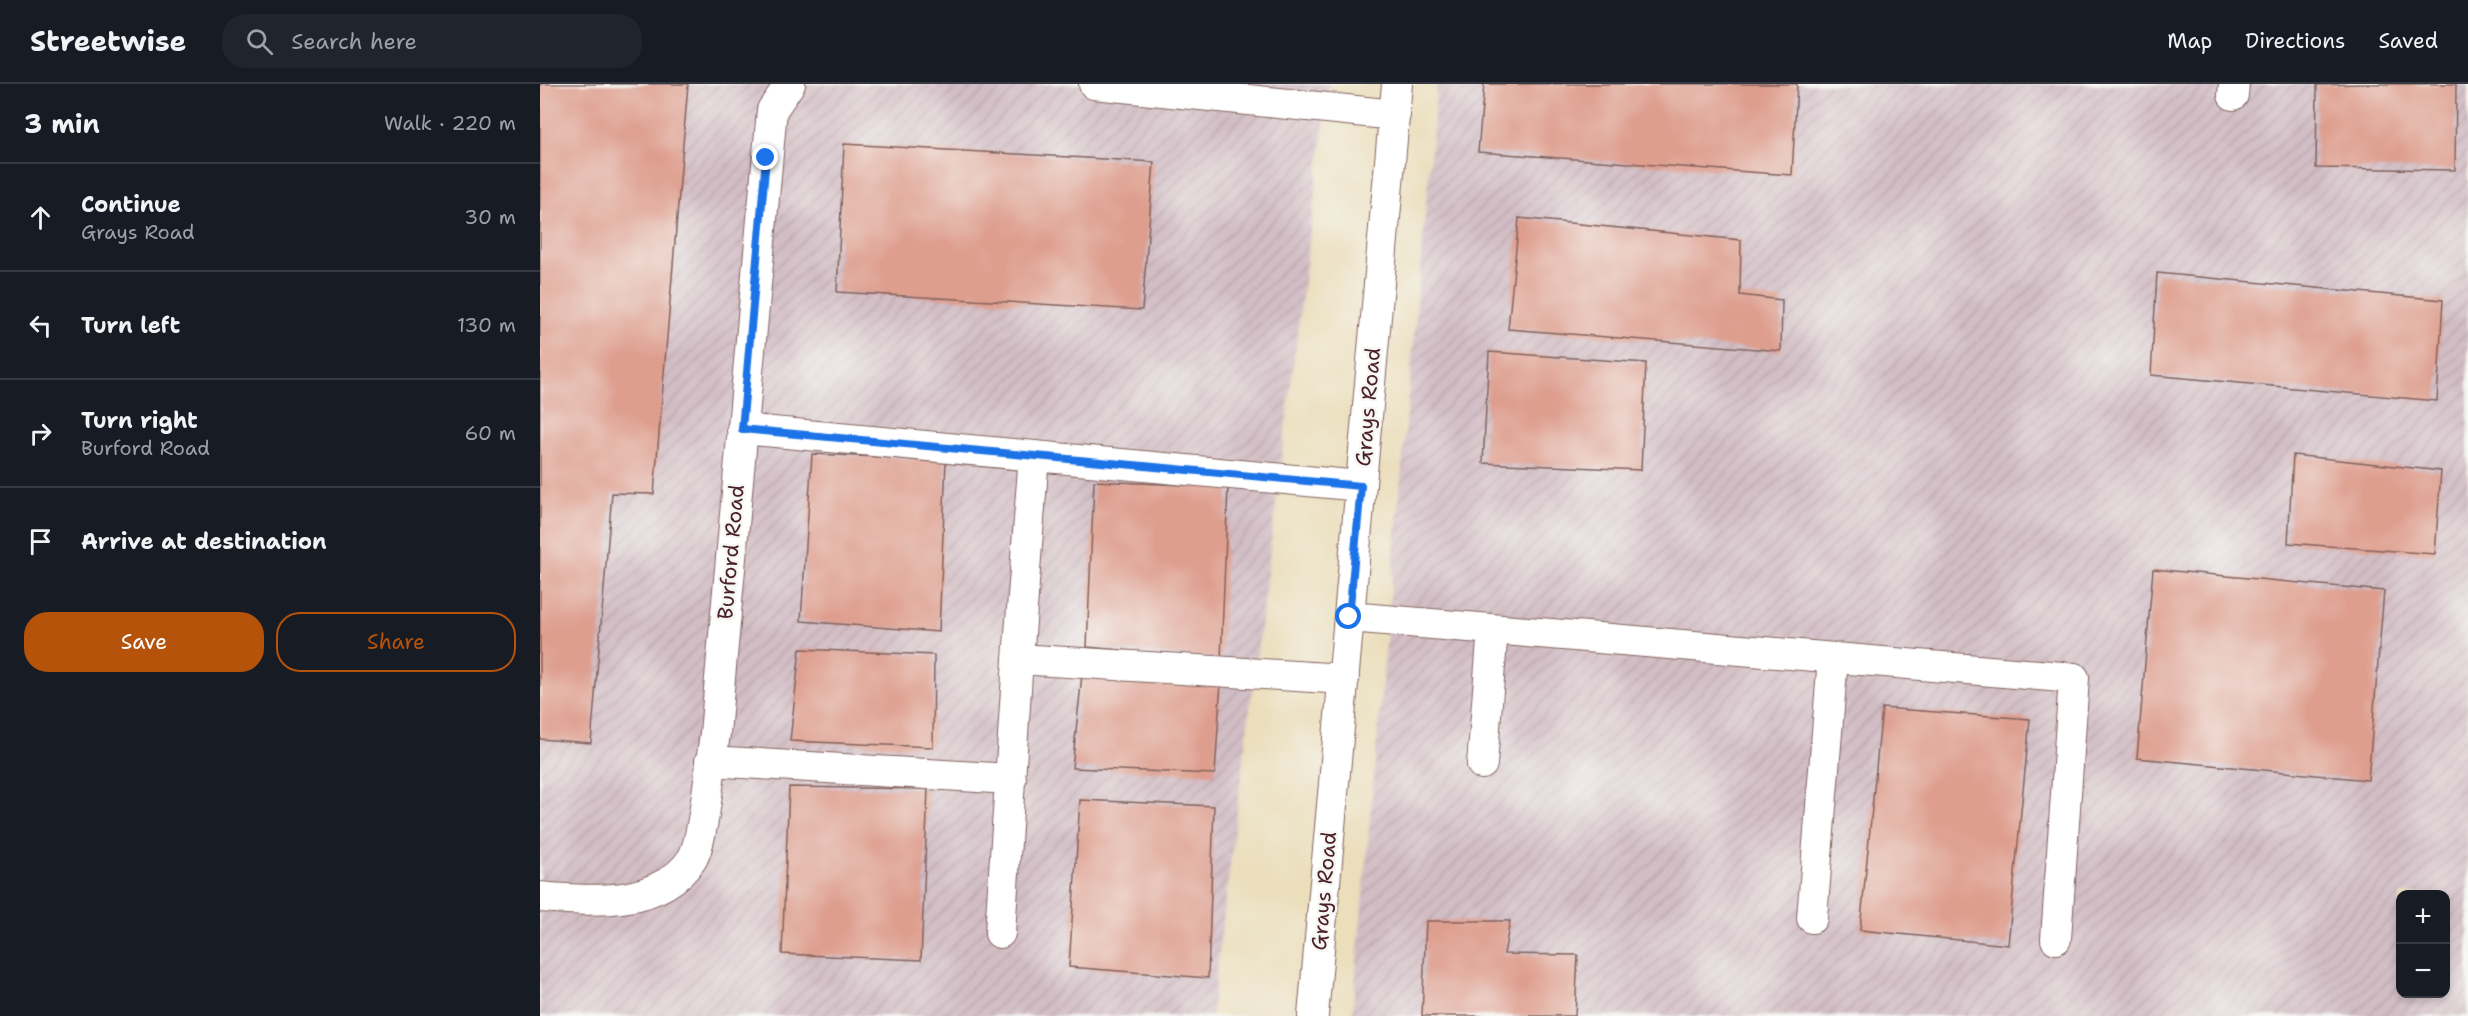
<!DOCTYPE html>
<html lang="en">
<head>
<meta charset="utf-8">
<style>
	body { margin:0; font-family:"Shantell Sans",sans-serif; background:#20242c; color:#f1f3f6 }
	.controls { position:absolute; right:18px; bottom:18px; display:grid; overflow:hidden; border-radius:12px; box-shadow:0 3px 9px #0003 }
	.controls button { width:54px; height:54px; display:grid; place-items:center; padding:0; border:0; border-bottom:2px solid #363941; background:#171b24; color:#f1f3f6; font:30px sans-serif }
	.stop { position:absolute; width:18px; height:18px; margin:-14px; border:4px solid #1a73e8; border-radius:50%; background:#fff }
	.stop.end { background:#1a73e8; border-color:#fff; box-shadow:0 2px 6px #0008 }
	.list { margin:0; padding:0; list-style:none }
	h2 { display:flex; justify-content:space-between; align-items:center; height:78px; margin:0; padding:0 24px; font-size:26px }
	h2 small { font-size:20px; font-weight:400; color:#9ea1a6 }
	.list li { display:grid; grid-template-columns:39px 1fr auto; gap:18px; align-items:center; box-sizing:border-box; height:108px; padding:0 24px; border-top:2px solid #363941 }
	.list b { display:block; font-size:22px; white-space:nowrap }
	.list p { margin:0; font-size:20px; white-space:nowrap; color:#9ea1a6 }
	.list em { font-size:20px; font-style:normal; color:#9ea1a6 }
	.actions { display:flex; gap:12px; padding:18px 24px }
	.actions a { flex:1; padding:14px 0; border:2px solid #b45309; border-radius:24px; text-align:center; font-size:21px; color:#b45309 }
	.actions .main { background:#b45309; color:#fff }
	.icon { flex:none; width:33px; height:33px; fill:none; stroke:currentColor; stroke-width:2; stroke-linecap:round; stroke-linejoin:round }
	.map { position:relative; flex:none; width:1928px; height:932px; overflow:hidden }
	header { display:flex; align-items:center; gap:36px; box-sizing:border-box; height:84px; padding:0 30px; background:#171b24; border-bottom:2px solid #363941 }
	header strong { font-size:28px }
	nav { display:flex; gap:33px; margin-inline-start:auto; font-size:21px }
	.search { width:420px; height:54px; background:#20242c; display:flex; align-items:center; gap:15px; box-sizing:border-box; padding:0 21px; border-radius:24px; color:#9ea1a6; font-size:22px }
	main { display:flex }
	aside { flex:1; background:#171b24 }
	.map>svg:first-child { display:block }
	.industrial { fill:url(#industrial-furrows); fill-rule:evenodd }
	.building { fill:#de9e8e }
	.lines { fill:none; stroke-linecap:round; stroke-linejoin:round }
	.minor-casing { stroke:#82625d; stroke-width:32 }
	.minor { stroke:#fff; stroke-width:30 }
	.route { stroke:#1a73e8; stroke-width:8 }
	.labels { text-anchor:middle; dominant-baseline:central; stroke-width:5; stroke-linejoin:round; paint-order:stroke }
	.street-label { font-size:21px; fill:#4a1f2b; stroke:#f6f6f2 }
</style>
</head>
<body>
<header>
<strong>Streetwise</strong>
<div class="search"><svg class="icon" aria-label="search" viewBox="0 0 24 24"><circle cx="10" cy="10" r="6"/><path d="M15 15l6 6"/></svg>Search here</div>
<nav><a>Map</a><a>Directions</a><a>Saved</a></nav>
</header>
<main>
<aside>
<h2>3 min<small>Walk · 220 m</small></h2>
<ul class="list">
<li><svg class="icon" aria-label="ahead" viewBox="0 0 24 24"><path d="M12 20V5M6 11l6-6 6 6"/></svg><div><b>Continue</b><p>Grays Road</p></div><em>30 m</em></li>
<li><svg class="icon" aria-label="left" viewBox="0 0 24 24"><path d="M17 20v-9H6M10 6l-5 5 5 5"/></svg><div><b>Turn left</b></div><em>130 m</em></li>
<li><svg class="icon" aria-label="right" viewBox="0 0 24 24"><path d="M7 20v-9h11M14 6l5 5-5 5"/></svg><div><b>Turn right</b><p>Burford Road</p></div><em>60 m</em></li>
<li><svg class="icon" aria-label="arrive" viewBox="0 0 24 24"><path d="M6 21V4h12l-3 4 3 4H6"/></svg><div><b>Arrive at destination</b></div></li>
</ul>
<div class="actions"><a class="main">Save</a><a>Share</a></div>
</aside>
<div class="map">
<svg width="1928" height="932" viewBox="0 0 1928 932">
	<defs>
		<pattern id="industrial-furrows" width="10" height="10" patternUnits="userSpaceOnUse" patternTransform="scale(1.5)"><rect width="10" height="10" fill="#d2bdc5"/><path d="M-1 1l2-2M0 10L10 0M9 11l2-2" fill="none" stroke="#b6a2a9"/></pattern>
	</defs>
	<rect width="100%" height="100%" fill="#f6f6f2"/>
	<filter id="ink" filterUnits="userSpaceOnUse"><feTurbulence type="fractalNoise" baseFrequency=".0167" numOctaves="2"/><feDisplacementMap in="SourceGraphic" scale="12" xChannelSelector="R" yChannelSelector="G"/><feConvolveMatrix kernelMatrix="1 2 1 2 8 2 1 2 1" color-interpolation-filters="sRGB"/></filter>
	<filter id="wash" filterUnits="userSpaceOnUse"><feTurbulence type="fractalNoise" baseFrequency=".008" numOctaves="4" result="noise"/><feDisplacementMap in="SourceGraphic" scale="24" xChannelSelector="R" yChannelSelector="G"/><feGaussianBlur stdDeviation="1.35" result="paint"/><feColorMatrix in="noise" values="0 0 0 0 0 0 0 0 0 0 0 0 0 0 0 0 0 1.4 0 .05"/><feComposite in="paint" operator="in"/></filter>
	<g filter="url(#wash)">
		<rect width="100%" height="100%" fill="#ebdebb"/>
		<!-- industrial -->
		<path class="industrial" d="M0 0H789L671 932H0Z
			M897 0H1928V932H812ZM1860 810H1906V910H1860Z"/>
		<g id="blocks">
			<!-- building -->
			<path class="building" d="M0 0H148L114 410 72 409 51 659 0 655Z
				M944 0H1257L1252 91 938 68Z
				M1826 0H1916L1915 86 1776 84 1777 1Z
				M304 60 614 78 602 226 297 208Z
				M979 134 1201 156 1200 211 1242 216 1241 267 968 245Z
				M1617 189 1903 216 1897 317 1611 291Z
				M949 268 1106 279 1101 386 943 379Z
				M272 370 406 376 399 548 261 537Z
				M1753 371 1901 387 1895 470 1748 459Z
				M554 397 688 403 681 575 547 563Z
				M1613 485 1844 507 1828 696 1597 674Z
				M260 565 394 571 393 663 250 657Z
				M542 591 681 597 675 690 532 684Z
				M1342 624 1490 635 1468 861 1320 846Z
				M249 703 388 705 381 876 242 870Z
				M540 716 674 722 668 894 529 883Z
				M886 837H970L964 870 1038 871 1035 932H882Z"/>
		</g>
	</g>
	<g filter="url(#ink)">
		<use href="#blocks" fill-opacity="0" stroke="#82625d" stroke-width="1.5"/>
		<g class="lines">
			<!-- minor casing -->
			<g class="minor-casing">
				<path id="minor" d="M554 0 855 31
					M1693 11 1694 0
					M202 345 821 402
					M809 533 1534 594 1516 855
					M478 575 494 372
					M170 677 471 695
					M942 680 953 545
					M0 813C51 817 119 824 152 775 164 756 171 675 175 649L232 26 250 0
					M1272 834 1293 574
					M460 849 478 575 804 595
					M773 932 857 0"/>
			</g>
			<!-- minor -->
			<use href="#minor" class="minor"/>
		</g>
	</g>
	<g class="lines" filter="url(#ink)">
		<!-- route -->
		<path class="route" d="M226 74 202 345 821 402 809 533"/>
	</g>
	<g class="labels">
		<!-- street labels -->
		<g class="street-label">
			<text transform="translate(828 323) rotate(-85)">Grays Road</text>
			<text transform="translate(191 468) rotate(-85)">Burford Road</text>
			<text transform="translate(784 807) rotate(-85)">Grays Road</text>
		</g>
	</g>
</svg>
<div class="controls">
<button>+</button>
<button>−</button>
</div>
<div class="stop" style="left:809px;top:533px"></div>
<div class="stop end" style="left:226px;top:74px"></div>
</div>
</main>
</body>
</html>
